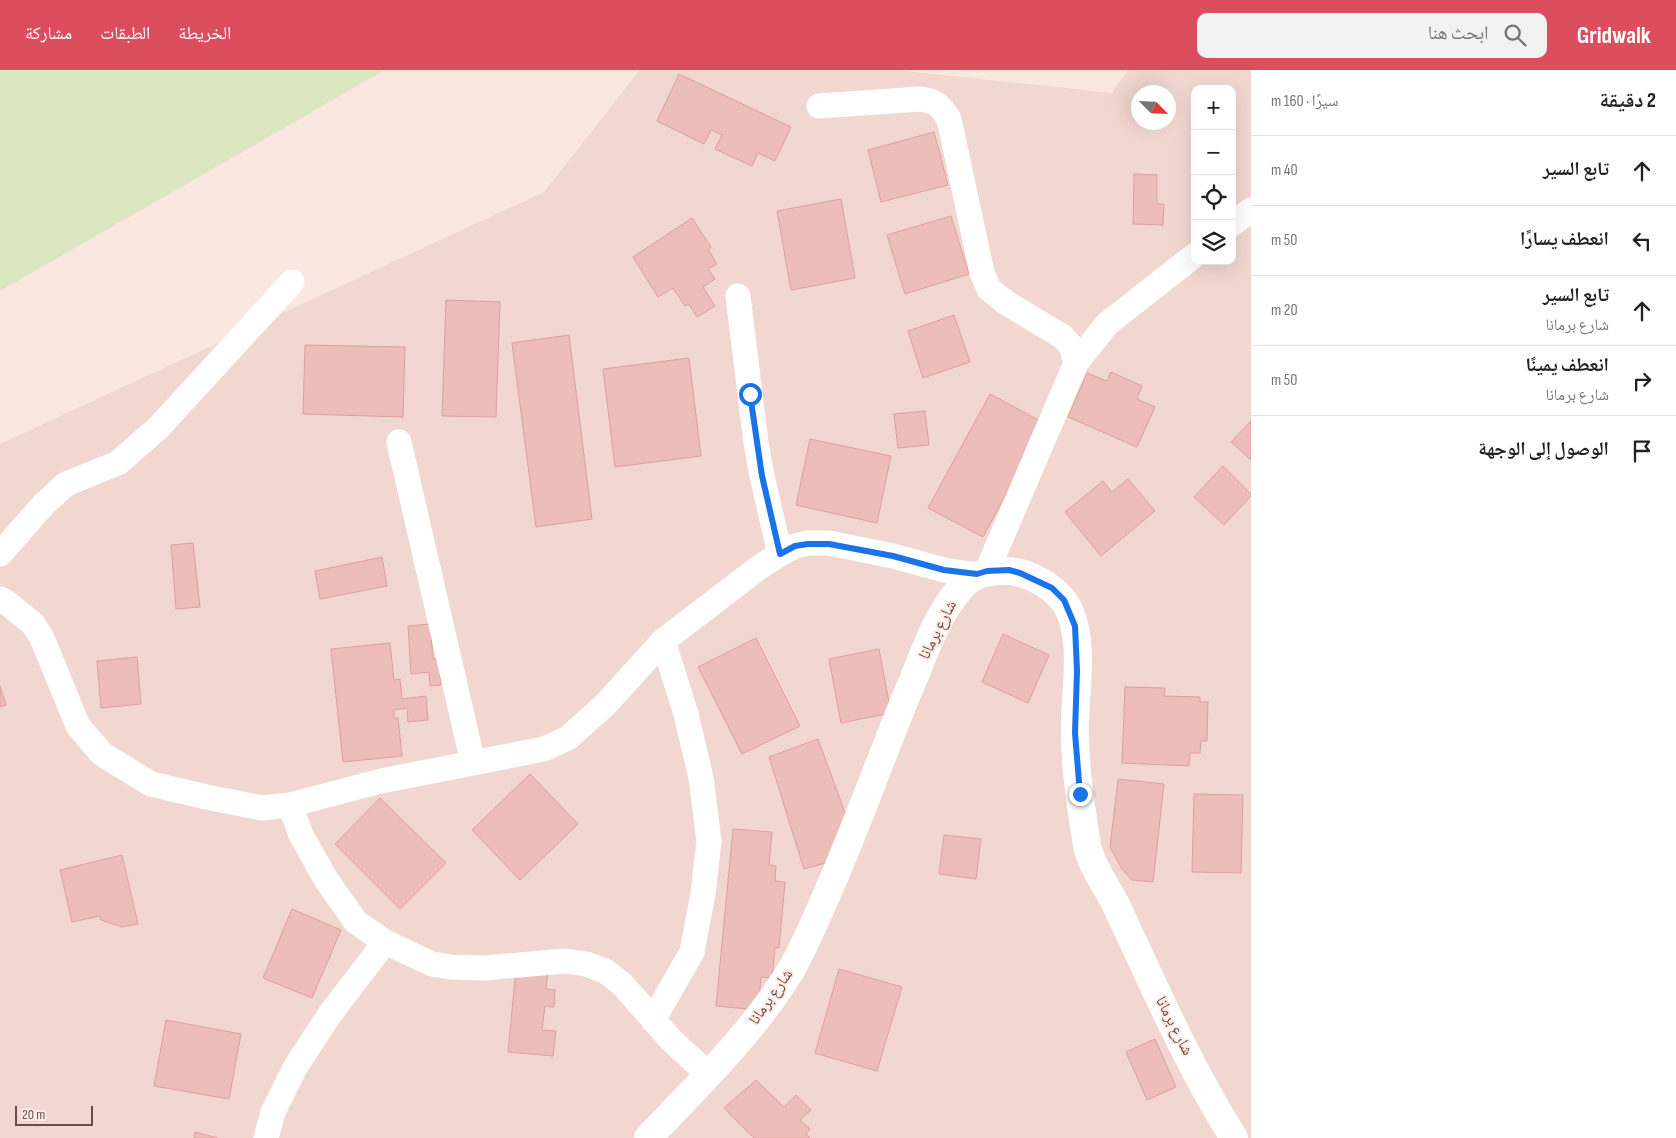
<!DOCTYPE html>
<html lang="ar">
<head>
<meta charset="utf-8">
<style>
	body { margin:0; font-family:"Sofia Sans Condensed","Noto Naskh Arabic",sans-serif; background:#f2f2f2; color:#202124; direction:rtl }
	.controls { position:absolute; right:15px; top:15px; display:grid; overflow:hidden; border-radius:10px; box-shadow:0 5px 20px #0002 }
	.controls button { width:45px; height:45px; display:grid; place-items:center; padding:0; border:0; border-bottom:1px solid #e0e0e0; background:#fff; color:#202124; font:25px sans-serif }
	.compass { position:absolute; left:1131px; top:15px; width:45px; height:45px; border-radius:50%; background:#fff; box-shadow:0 5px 20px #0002; rotate:114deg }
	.scale { position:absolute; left:15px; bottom:12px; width:78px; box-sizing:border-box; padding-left:5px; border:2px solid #6f4a4a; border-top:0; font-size:14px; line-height:18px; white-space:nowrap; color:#6f4a4a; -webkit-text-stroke:4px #fdece6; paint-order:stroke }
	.stop { position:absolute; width:15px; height:15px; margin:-11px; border:4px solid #1a73e8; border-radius:50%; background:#fff }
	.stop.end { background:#1a73e8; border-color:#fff; box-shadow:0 1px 5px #0008 }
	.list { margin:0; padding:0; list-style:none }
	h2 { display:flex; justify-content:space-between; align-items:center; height:65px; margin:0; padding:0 20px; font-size:21px }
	h2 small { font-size:16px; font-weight:400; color:#757577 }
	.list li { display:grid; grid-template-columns:32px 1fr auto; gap:15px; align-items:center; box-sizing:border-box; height:70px; padding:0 20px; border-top:1px solid #e0e0e0 }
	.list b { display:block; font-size:19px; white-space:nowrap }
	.list p { margin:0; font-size:16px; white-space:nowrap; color:#757577 }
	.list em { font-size:16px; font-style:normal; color:#757577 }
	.icon { flex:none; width:28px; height:28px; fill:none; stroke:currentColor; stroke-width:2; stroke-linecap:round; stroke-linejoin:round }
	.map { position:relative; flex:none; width:1251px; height:1068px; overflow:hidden; direction:ltr }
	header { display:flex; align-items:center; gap:30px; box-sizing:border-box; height:70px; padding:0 25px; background:#dc4d5e; color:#fff }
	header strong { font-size:24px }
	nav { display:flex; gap:28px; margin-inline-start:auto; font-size:18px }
	.search { width:350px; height:45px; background:#f2f2f2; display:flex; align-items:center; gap:12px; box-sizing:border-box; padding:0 18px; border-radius:10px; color:#757577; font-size:19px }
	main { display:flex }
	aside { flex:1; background:#fff }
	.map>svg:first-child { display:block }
	.residential { fill:#f1d7d0; fill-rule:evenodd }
	.green { fill:#dce6c1 }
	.building { fill:#edbdba; stroke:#df9f9c }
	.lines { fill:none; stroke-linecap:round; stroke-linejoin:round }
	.minor { stroke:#fff; stroke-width:25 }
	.tertiary { stroke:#fff; stroke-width:28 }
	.route { stroke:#1a73e8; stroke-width:6 }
	.labels { text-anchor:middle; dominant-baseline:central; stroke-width:4; stroke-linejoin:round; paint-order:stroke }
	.street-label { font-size:16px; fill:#6f4a4a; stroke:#fdece6 }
</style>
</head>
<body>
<header>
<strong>Gridwalk</strong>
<div class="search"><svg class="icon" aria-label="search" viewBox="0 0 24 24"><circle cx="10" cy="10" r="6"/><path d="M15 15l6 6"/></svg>ابحث هنا</div>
<nav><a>الخريطة</a><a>الطبقات</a><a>مشاركة</a></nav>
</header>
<main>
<aside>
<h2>2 دقيقة<small>سيرًا · 160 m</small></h2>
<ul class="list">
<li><svg class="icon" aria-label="ahead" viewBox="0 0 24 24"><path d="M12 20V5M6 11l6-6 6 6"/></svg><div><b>تابع السير</b></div><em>40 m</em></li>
<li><svg class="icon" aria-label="left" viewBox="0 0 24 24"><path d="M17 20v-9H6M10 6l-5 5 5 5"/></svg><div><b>انعطف يسارًا</b></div><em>50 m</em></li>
<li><svg class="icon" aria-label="ahead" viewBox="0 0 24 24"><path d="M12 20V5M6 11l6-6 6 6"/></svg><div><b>تابع السير</b><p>شارع برمانا</p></div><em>20 m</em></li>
<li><svg class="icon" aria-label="right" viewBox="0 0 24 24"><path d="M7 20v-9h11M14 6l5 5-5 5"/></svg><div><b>انعطف يمينًا</b><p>شارع برمانا</p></div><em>50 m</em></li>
<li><svg class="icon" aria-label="arrive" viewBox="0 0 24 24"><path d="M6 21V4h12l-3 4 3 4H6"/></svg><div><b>الوصول إلى الوجهة</b></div></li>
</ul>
</aside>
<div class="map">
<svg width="1251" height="1068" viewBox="0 0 1251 1068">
	<rect width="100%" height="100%" fill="#fae7e0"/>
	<!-- residential -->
	<path class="residential" d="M640 0H895L1112 23 1128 0H1251V1068H0V374L544 122ZM1195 19H1232V191H1195ZM1138 22H1168V52H1138Z"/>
	<!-- green -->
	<path class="green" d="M0 0H385L0 221Z"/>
	<!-- building -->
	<path class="building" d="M679 4 791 57 775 91 758 83 752 96 715 79 722 65 711 60 704 74 657 51Z
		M934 62 948 115 881 132 868 80Z
		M1134 104 1157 105V134H1164L1163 155 1133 154Z
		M841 129 855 208 791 220 777 141Z
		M951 146 969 204 905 224 887 165Z
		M692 148 711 177 708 179 717 194 708 199 715 209 703 217 715 236 697 247 689 234 685 236 673 218 658 227 633 187Z
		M446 230 500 232 496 347 442 346Z
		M954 245 970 292 923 308 908 261Z
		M569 265 592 449 536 457 512 273Z
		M305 275 405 277 403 347 303 344Z
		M689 288 701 386 615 397 603 299Z
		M1111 302 1142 316 1137 329 1155 337 1137 377 1068 347 1087 303 1107 311Z
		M990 324 1044 353 983 467 928 438Z
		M925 341 929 375 898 378 894 344Z
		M1251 351V390L1231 372Z
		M810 369 891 386 877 453 796 435Z
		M1223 396 1251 424V426L1224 455 1194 427Z
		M1128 409 1155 441 1101 486 1065 442 1103 411 1112 422Z
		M193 473 200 537 176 539 171 475Z
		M382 487 387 516 320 529 315 501Z
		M430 554 433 589 439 588 441 615 430 616 429 602 411 604 408 556Z
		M1003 564 1049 585 1028 633 982 612Z
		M756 568 800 656 742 684 698 597Z
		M390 573 394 610 400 609 402 629 426 626 428 650 408 652 407 638 394 640V648H398L402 686 343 692 331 579Z
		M879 579 891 643 841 653 829 589Z
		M137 587 141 634 101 638 97 591Z
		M0 616 6 635 0 637Z
		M1125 617 1165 618 1164 626 1200 627V632H1208L1207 671H1201L1200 683H1190L1189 696 1122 693Z
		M818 669 848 751 833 791 804 799 769 687Z
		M530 704 578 754 520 810 472 760Z
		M1118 709 1164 714 1153 812 1132 810 1122 799 1110 777Z
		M1194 724 1243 725 1241 803 1192 802Z
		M380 728 446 793 400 839 335 774Z
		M733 759 772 762 769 795 776 796 775 811 785 812 779 878H775L772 908 761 907 758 940 716 936Z
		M944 765 981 769 976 809 939 804Z
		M122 785 138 854 122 857 101 850 100 846 72 852 60 800Z
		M292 839 341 860 312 928 263 908Z
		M516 899 548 902 546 919 555 920 554 937 545 936 542 960 556 961 553 986 508 982Z
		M839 899 902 917 877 1001 815 983Z
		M166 950 241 964 229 1029 154 1016Z
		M1155 969 1176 1017 1147 1030 1126 982Z
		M756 1010 784 1037 796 1025 811 1040 800 1050 810 1059 806 1064 810 1068H754L724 1038Z
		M195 1062 218 1068H194Z"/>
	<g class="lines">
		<!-- minor -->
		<path class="minor" d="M819 36 920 29C936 31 940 35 949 49L982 203 989 219 1005 232 1063 267 1071 276 1076 293 987 501
			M1232 154 1251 140
			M738 226 756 373 762 406 780 484
			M1076 293 1107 254 1195 185
			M399 372 473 693
			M0 484 44 434 66 414 118 393 159 357 292 212
			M0 529 6 532 33 554 42 568 78 656 102 684 151 714 211 728 262 738 290 735 381 711 544 679 568 668 605 635 663 571 757 499 780 484 795 476 808 473H829L893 486 944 500 977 505
			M290 735 301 765 327 811 356 852 385 872 432 894 450 897 485 898 565 891 586 894 605 901 622 914 671 970 708 1004
			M653 950 692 882 703 824 709 771 701 708 686 644 663 571
			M266 1068 273 1042 296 996 330 944 385 872"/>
		<!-- tertiary -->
		<path class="tertiary" d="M648 1068C698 1015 753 963 791 900 803 879 813 856 823 833 854 764 879 692 908 622 923 588 934 549 959 520 971 505 986 500 1006 501 1030 501 1061 520 1070 542 1085 577 1074 624 1075 662 1075 699 1081 738 1087 775 1090 794 1107 817 1116 835 1153 914 1188 995 1234 1068"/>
	</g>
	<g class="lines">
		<!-- route -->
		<path class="route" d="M750 324 762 406 780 484 795 476 808 474H829L893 486 944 500 977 504 987 501 1009 500 1020 503 1052 518 1064 530 1075 556 1077 601 1075 663 1080 724"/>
	</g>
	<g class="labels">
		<!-- street labels -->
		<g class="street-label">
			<text transform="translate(938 560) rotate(-63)">شارع برمانا</text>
			<text transform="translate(771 927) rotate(-55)">شارع برمانا</text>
			<text transform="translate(1174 956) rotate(63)">شارع برمانا</text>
		</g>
	</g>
</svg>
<div class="controls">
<button>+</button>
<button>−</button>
<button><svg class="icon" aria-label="locate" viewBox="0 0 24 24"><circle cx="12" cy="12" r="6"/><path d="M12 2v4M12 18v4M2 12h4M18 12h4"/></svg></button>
<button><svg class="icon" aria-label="layers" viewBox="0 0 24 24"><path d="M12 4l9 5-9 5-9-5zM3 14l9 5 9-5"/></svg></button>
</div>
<svg class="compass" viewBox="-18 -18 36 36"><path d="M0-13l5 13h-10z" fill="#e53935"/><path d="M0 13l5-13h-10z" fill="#757577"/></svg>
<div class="scale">20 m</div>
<div class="stop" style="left:750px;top:324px"></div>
<div class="stop end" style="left:1080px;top:724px"></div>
</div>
</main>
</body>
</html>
